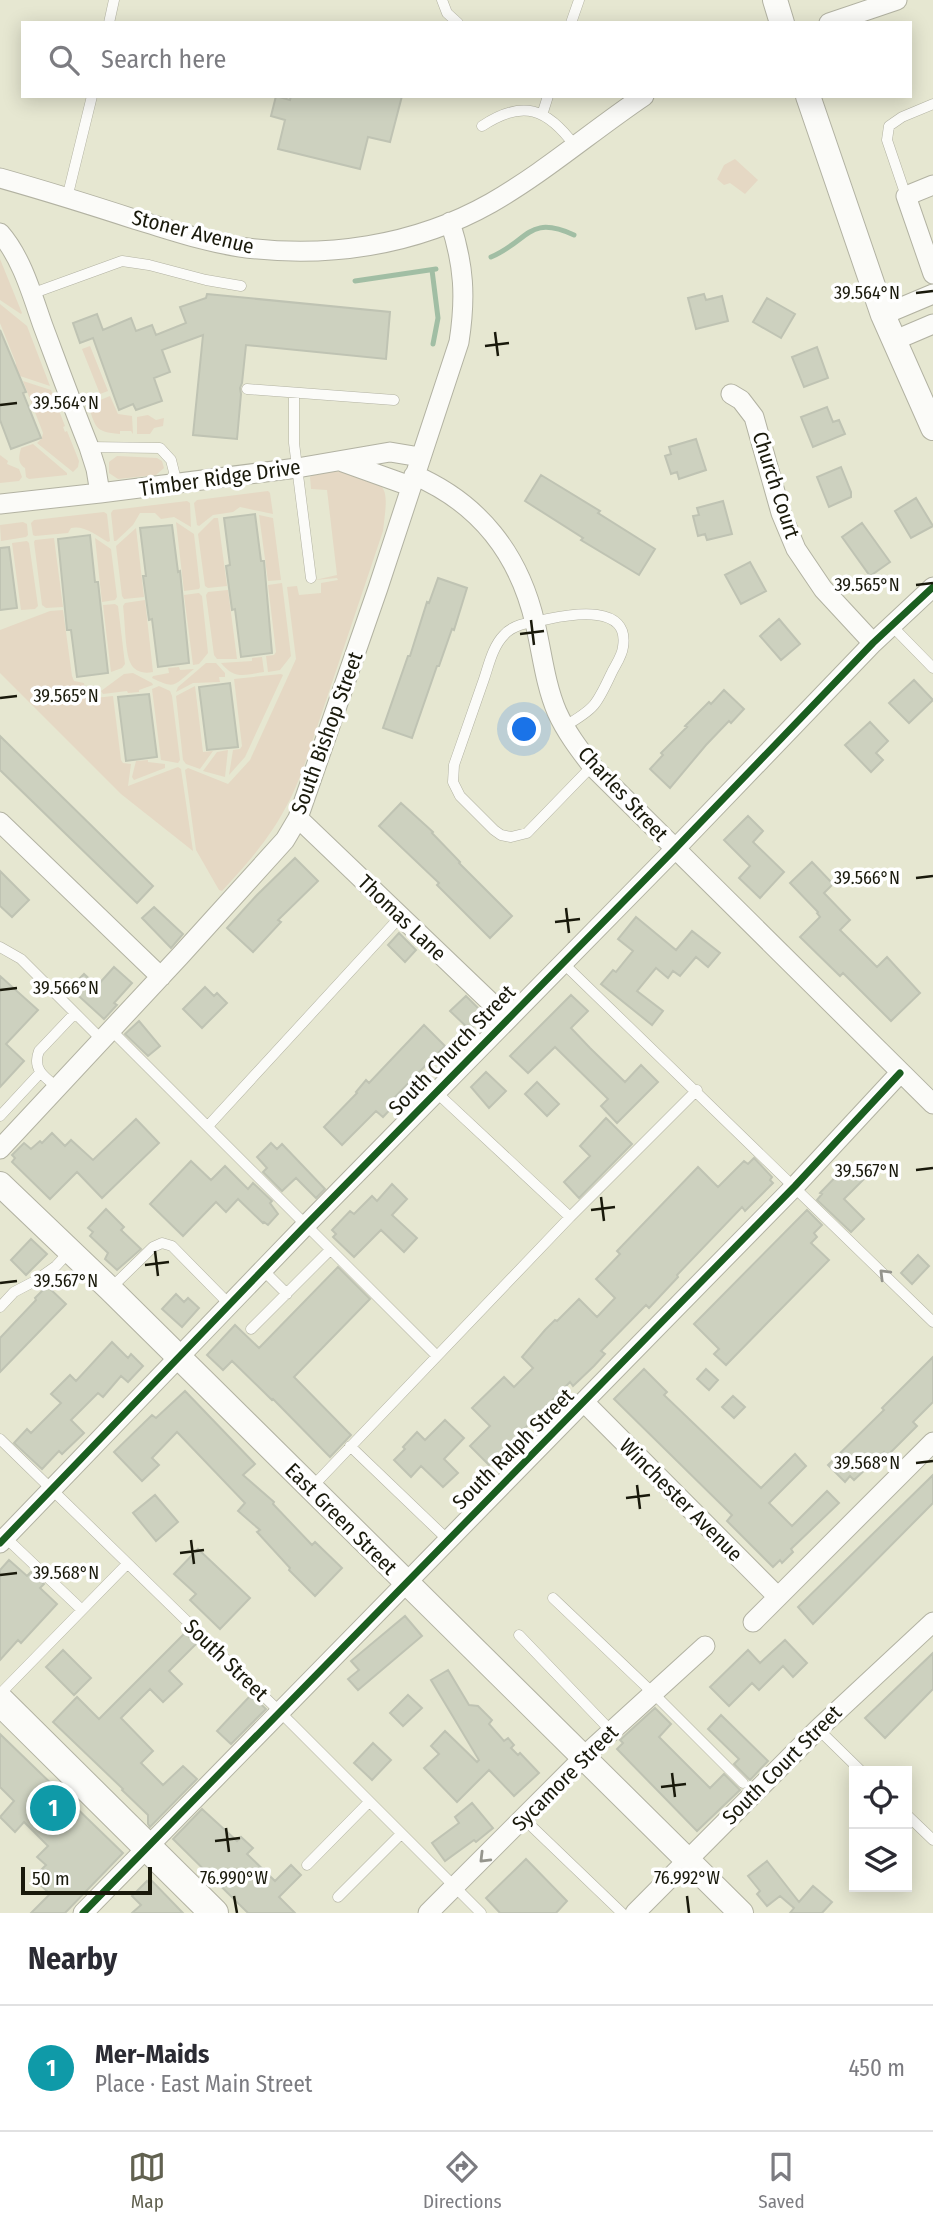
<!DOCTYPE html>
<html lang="en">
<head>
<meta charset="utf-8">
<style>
	body { margin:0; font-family:"Fira Sans Condensed",sans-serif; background:#f7f7f7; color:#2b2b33 }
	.controls { position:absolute; right:21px; bottom:21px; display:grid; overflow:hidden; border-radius:0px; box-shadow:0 4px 18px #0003 }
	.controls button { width:63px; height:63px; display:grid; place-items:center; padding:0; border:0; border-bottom:2px solid #e1e1e2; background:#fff; color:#2b2b33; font:35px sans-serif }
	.scale { position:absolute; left:21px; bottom:18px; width:131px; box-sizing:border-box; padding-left:7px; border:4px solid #19190b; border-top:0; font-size:19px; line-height:24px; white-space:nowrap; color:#19190b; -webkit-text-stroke:5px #fff; paint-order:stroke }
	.you { position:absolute; left:525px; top:730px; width:24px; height:24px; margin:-18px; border:5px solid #fff; border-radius:50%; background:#1a73e8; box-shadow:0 0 0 10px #1a73e833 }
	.badge { display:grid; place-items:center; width:46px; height:46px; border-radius:50%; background:#616150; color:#fff; font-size:23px; font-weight:700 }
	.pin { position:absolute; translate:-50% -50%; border:4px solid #fff; box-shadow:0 2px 7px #0006 }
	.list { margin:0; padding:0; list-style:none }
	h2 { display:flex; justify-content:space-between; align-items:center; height:91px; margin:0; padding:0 28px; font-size:30px }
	h2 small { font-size:23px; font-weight:400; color:#7c7c81 }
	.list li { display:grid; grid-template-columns:46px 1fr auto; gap:21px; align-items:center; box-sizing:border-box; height:126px; padding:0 28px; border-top:2px solid #e1e1e2 }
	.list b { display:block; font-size:26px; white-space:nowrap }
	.list p { margin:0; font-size:23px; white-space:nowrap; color:#7c7c81 }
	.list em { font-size:23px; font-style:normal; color:#7c7c81 }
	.icon { flex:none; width:38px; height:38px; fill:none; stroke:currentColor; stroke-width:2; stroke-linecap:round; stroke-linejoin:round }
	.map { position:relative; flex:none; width:933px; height:1913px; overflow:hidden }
	.search { position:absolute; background:#fff; box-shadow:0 4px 18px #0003; left:21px; right:21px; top:21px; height:77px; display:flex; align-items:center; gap:18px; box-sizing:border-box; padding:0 24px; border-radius:0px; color:#7c7c81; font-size:26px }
	.sheet { height:217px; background:#fff }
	nav { display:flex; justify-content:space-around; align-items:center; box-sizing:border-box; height:98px; border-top:2px solid #e1e1e2; background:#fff; font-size:19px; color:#7c7c81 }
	nav a { display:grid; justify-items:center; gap:4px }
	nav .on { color:#616150 }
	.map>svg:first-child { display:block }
	.green { fill:#e5d8c4 }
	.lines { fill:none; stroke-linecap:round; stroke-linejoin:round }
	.stream { stroke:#a1bea4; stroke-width:5 }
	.building { fill:#cdd1bf; stroke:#bfc3b3; stroke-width:2 }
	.service-casing { stroke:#b2b2a2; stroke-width:11 }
	.minor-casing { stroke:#b2b2a2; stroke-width:21 }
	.tertiary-casing { stroke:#b2b2a2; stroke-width:26 }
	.secondary-casing { stroke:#b2b2a2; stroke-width:30 }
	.service { stroke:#fbfbf8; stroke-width:10 }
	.minor { stroke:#fbfbf8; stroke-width:19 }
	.tertiary { stroke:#fbfbf8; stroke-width:24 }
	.secondary { stroke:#fbfbf8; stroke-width:28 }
	.cycleway-casing { stroke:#fff; stroke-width:11 }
	.cycleway { stroke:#1b5e20; stroke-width:7 }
	.oneway { stroke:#95958d }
	.ticks { fill:none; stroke:#19190b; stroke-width:2.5 }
	.labels { text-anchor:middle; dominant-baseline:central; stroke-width:7; stroke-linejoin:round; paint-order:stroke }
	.street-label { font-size:21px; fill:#19190b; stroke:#fff }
	.ticks-label { font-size:18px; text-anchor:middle; fill:#19190b; stroke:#fff; stroke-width:7; stroke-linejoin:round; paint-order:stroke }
</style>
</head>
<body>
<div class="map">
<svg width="933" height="1913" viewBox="0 0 933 1913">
	<rect width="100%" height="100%" fill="#e6e7d1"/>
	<!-- green -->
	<path class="green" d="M735 159 758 180 745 194 730 183 724 185 717 179 724 165Z
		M0 259 22 313 21 314 0 300Z
		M0 304 27 326 50 386 11 373 15 370 16 363 0 323Z
		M90 346 108 391 100 394 82 349Z
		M23 381 51 390 65 426 63 427 65 432 67 431 79 461 78 467 73 472 37 443 42 438 43 433Z
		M110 396 118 414 132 416 133 434 131 431H120V434C94 432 96 427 88 405Z
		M148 415 156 420 164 418 163 426 154 428 150 434H137V417Z
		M33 444 67 473V475L29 479 26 477 25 468C17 463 19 456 21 448Z
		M0 455 8 461 7 464 19 469 22 477 19 481 0 483Z
		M117 456 157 458 162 461 164 468 156 475 118 479 109 473V462Z
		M343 471C389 485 389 482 383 531L303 769C283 822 260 850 222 891L219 890 196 850 185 770 188 768 228 784 250 760 296 659 287 587 297 586 299 595 321 593V583L338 580 337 578 315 580 337 575 327 490 311 489 310 477 313 474Z
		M268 491 270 493 273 514 240 507 233 512 213 515 199 526 197 525 194 503 197 500Z
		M187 501 190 503 191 527 174 517 161 519 155 513H140L133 525 116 541H114L111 513 113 510Z
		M104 512 107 514 110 541 108 542C96 535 84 525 71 528L68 533 35 536 33 535 31 523 34 520Z
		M259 515 273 518 281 580 268 581Z
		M214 518H218L227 586 208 588 205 586 198 534Z
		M23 522 27 524 28 535 26 537 1 541 0 525Z
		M176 522 194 534 200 587 199 589 184 591Z
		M136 528 144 597 124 599 122 596 116 546Z
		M54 538 63 607 46 608 42 605 34 542 35 540Z
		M95 538 111 549 117 597 115 600 102 602Z
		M27 541 29 543 38 606 35 609 21 610 12 543Z
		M282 583 291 656 280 670 268 672 266 656 274 655 276 652 268 585Z
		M228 590 237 659H217L214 655 206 595 208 592Z
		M199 593 202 596 208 653 199 664 193 665 184 595Z
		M145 600 153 672C144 674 134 672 130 662 125 650 125 620 123 606L125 603Z
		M115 604 118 606 125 664 122 668 111 672 103 605Z
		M63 610 72 676 74 681 84 683 86 699 113 696 121 760 123 763 131 764 128 786 178 767 181 769 193 851 121 794 0 673V630L50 611Z
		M262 657 264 672C244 675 235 680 221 663L252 661V658Z
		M206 663H216L225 673V677H219L220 682 193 683 176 692 178 687Z
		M179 667 180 670 194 669C174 685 176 690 152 678L153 676 169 673 168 668Z
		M133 673 152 683 153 685 139 690V692L128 693 127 691 103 694 101 691 124 674Z
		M281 674 283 675 245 757 229 775 233 750 240 749 242 746 234 679Z
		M159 686 170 691 172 696 180 760 178 763 161 760 152 689Z
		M195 686 203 752 213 751 200 769 186 764 183 760 176 696Z
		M228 750 225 777 203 771 217 752Z
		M148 760V762L165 764V768L134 780 132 777 136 761Z"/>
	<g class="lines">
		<!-- stream -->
		<path class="stream" d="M491 257C529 241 528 214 574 235
			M432 270 438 318 433 344
			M355 281 436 269"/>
	</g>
	<!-- building -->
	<path class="building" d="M276 96 290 100 291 96H402L390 142 368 137 360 169 278 149 285 120 271 116Z
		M207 294 390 312 386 359 246 345 242 383 240 388 241 394 237 439 193 435 203 335 162 350 170 372 154 378 162 401 136 410 133 404 119 410 93 338 80 343 73 323 97 314 103 330 131 318 136 331 152 325 156 335 186 323 180 307 206 298Z
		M704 294 706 300 722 296 728 321 696 329 688 298Z
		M767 298 795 314 781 338 753 322Z
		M0 330 26 392 23 393 41 438 11 449 0 420Z
		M817 347 828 378 804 387 792 357Z
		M827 407 833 422 839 420 845 434 813 447 801 417Z
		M696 439 706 470 679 479 677 472 671 474 665 456 671 454 669 447Z
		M841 467 851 492V497L829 507 817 477Z
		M541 475 600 511 598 513 655 549 639 575 581 540 583 538 525 501Z
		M916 498 933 526 911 538 895 511Z
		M723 501 732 534 707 540 705 534 698 536 693 516 699 515 697 508Z
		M255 514 261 561H264L272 653 241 657 235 609 232 610 226 566 230 565 224 518Z
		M862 523 890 562 870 576 842 537Z
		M172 525 178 572 180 571 189 663 158 667 152 619 149 620 143 576H146L140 528Z
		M90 535 95 582H98L108 673 77 677 71 630H67L58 539Z
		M9 547 17 608 0 610V548Z
		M750 562 766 591 741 604 725 575Z
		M438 578 467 588 454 630 452 629 439 666H437L412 738 383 728 408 656H410L427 602 429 603Z
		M779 619 800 644 781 660 760 636Z
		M914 680 933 700 909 723 889 703Z
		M230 683 238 747 207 750 199 687Z
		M724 690 744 709 731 723 729 721 706 745 670 788 650 769 663 755 661 753 687 727 685 726 709 702 711 704Z
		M149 694 157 757 126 761 118 697Z
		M870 722 888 741 876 753 883 760 871 772 845 745Z
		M0 736 153 886 137 903 0 770Z
		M401 803 433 832 432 833 460 862 459 863 512 916 490 938 437 885 439 883 379 826Z
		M748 816 763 831 753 842 784 872 760 898 739 878 750 866 724 840Z
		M295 858 318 881 278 920 281 922 253 952 227 928 257 895Z
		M812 862 833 884 824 893 850 920 840 930 877 967 887 957 920 993 891 1021 843 973 840 976 800 937 820 917 817 913 818 912 790 883Z
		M0 871 29 900 12 917 0 906Z
		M154 907 183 934 171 948 142 918Z
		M636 917 676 950 692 931 720 953 708 967 696 957 680 976 673 971 668 978 656 968 637 991 663 1011 652 1025 601 984 613 970 616 972 633 951 618 939Z
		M399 933 416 950 405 962 388 945Z
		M114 967 132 983 114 1003 117 1005 104 1019 70 988 84 974 97 986Z
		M0 976 38 1010 6 1044 24 1061 0 1087Z
		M205 987 214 996 217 993 227 1003 202 1028 183 1009Z
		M571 995 588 1011 571 1028 590 1048 625 1082 641 1065 658 1082 617 1123 601 1106 608 1099 555 1047 528 1073 510 1056Z
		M466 996 485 1015 470 1030 450 1011Z
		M139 1021 160 1046 148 1056 125 1034Z
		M424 1025 445 1046 439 1052 442 1055 429 1068 426 1065 395 1097 399 1100 383 1117 376 1111 342 1145 324 1127 357 1093 356 1092 366 1080 369 1083Z
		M486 1072 506 1091 489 1108 471 1087Z
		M537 1082 559 1104 547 1116 525 1094Z
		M606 1118 632 1144 579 1198 564 1182 590 1156 580 1146Z
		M136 1119 159 1143 102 1198 77 1172 50 1199 12 1162 15 1158 12 1155 24 1143 31 1149 40 1141 42 1143 52 1133 65 1146 71 1140 93 1160Z
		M271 1143 277 1149 282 1144 325 1189 316 1198 296 1178 282 1191 263 1172 267 1168 257 1157Z
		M754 1158 772 1177 770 1180 773 1183 745 1211 742 1207 677 1275 678 1277 649 1308 646 1305 601 1351 605 1354 594 1366 573 1386 570 1382 489 1465 470 1446 490 1426 472 1408 504 1377 514 1387 533 1368 522 1357 545 1330 555 1320 557 1321 579 1299 597 1317 615 1298 596 1279 620 1254 617 1251 698 1167 718 1187 744 1161 748 1164Z
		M191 1161 211 1180 225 1166 248 1189 253 1183 272 1201 270 1203 278 1214 268 1225 264 1222 263 1223 238 1199 226 1212 216 1202 183 1236 150 1204Z
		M849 1163 865 1178 844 1199 864 1219 851 1232 817 1200 822 1194 820 1193Z
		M392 1184 407 1199 392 1215 417 1238 404 1252 381 1230 354 1257 333 1237 336 1234 332 1230 350 1211 354 1214 372 1196 377 1201Z
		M106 1209 124 1227 121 1230 141 1249 117 1270 105 1259 108 1253 90 1236 93 1232 88 1228Z
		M807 1210 822 1225 814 1233 817 1237 811 1243 829 1260 726 1365 714 1354 719 1349 694 1324Z
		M31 1239 47 1254 26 1275 11 1260Z
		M918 1255 929 1266 912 1284 901 1273Z
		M338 1267 370 1299 294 1377 351 1435 330 1457 273 1399 272 1400 232 1361 223 1370 207 1355 235 1325 259 1348Z
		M47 1286 66 1304 0 1372V1338L36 1300 35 1298Z
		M176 1294 184 1302 188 1298 199 1308 182 1327 162 1309Z
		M112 1342 128 1358 131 1354 143 1366 128 1382 121 1376 103 1397 98 1393 71 1420 84 1433 62 1454 59 1451 42 1469 14 1443 27 1429 31 1433 61 1403 51 1394 70 1375 76 1381Z
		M933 1357V1402L913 1422 917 1426 887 1456 884 1452 854 1480 850 1476 845 1482 828 1465 884 1410 882 1408Z
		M644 1369 667 1392 664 1395 761 1488 795 1454 806 1466 769 1503 792 1526 827 1491 839 1503 791 1549 793 1552 782 1563 780 1560 773 1567 727 1521 732 1515 614 1399Z
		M706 1369 718 1380 709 1390 697 1379Z
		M185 1391 255 1464 243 1475 274 1502 273 1504 312 1545 315 1542 342 1568 315 1596 289 1570 290 1568 257 1532 260 1530 238 1511 245 1503 177 1432 152 1458 159 1465 142 1481 114 1452 152 1415 156 1418Z
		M733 1396 745 1407 734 1418 722 1407Z
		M445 1420 464 1438 444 1459 458 1473 443 1487 421 1466 411 1477 394 1460 405 1449 403 1447 417 1432 425 1440Z
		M933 1475V1503L813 1624 798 1607Z
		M155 1495 178 1522 156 1541 133 1513Z
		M198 1549 250 1598 220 1629 190 1600 196 1594 174 1574Z
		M9 1560 27 1576 31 1572 44 1584 40 1588 57 1604 21 1643 18 1640 0 1660V1570Z
		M405 1616 422 1636 358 1690 348 1679 359 1670 351 1661Z
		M185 1633 196 1644 169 1671 182 1684 163 1702 150 1689 121 1718 153 1751 141 1763 163 1785 183 1766 197 1779 150 1827 148 1824V1815L122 1790 123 1789 53 1722 77 1697 99 1719Z
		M785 1640 807 1663 793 1677 783 1666 759 1690 752 1683 729 1706 710 1687 748 1650 760 1663Z
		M63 1650 91 1678 74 1695 46 1667Z
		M933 1653V1689L885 1738 865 1718Z
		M448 1670 469 1705 478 1706 492 1720 489 1724 504 1741 508 1738 514 1745 511 1748 518 1755 520 1753 539 1773 514 1796 489 1770 457 1802 424 1768 439 1754 431 1746 445 1731 477 1762 479 1760 431 1680Z
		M251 1695 266 1709 231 1744 217 1731Z
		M408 1695 422 1708 403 1726 390 1713Z
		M655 1708 671 1724 659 1737 710 1788 724 1774 740 1790 697 1831 617 1749 623 1743 620 1740Z
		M721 1715 768 1761 750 1780 734 1764 739 1759 708 1729Z
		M0 1734 123 1853 65 1913H31L50 1894 33 1878 46 1865 37 1857 48 1846 24 1822 15 1832 0 1817 14 1801 0 1787Z
		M373 1743 391 1760 372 1780 354 1763Z
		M472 1803 493 1828 476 1842 474 1840 445 1861 432 1843 459 1823 455 1817Z
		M202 1809 237 1841 241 1837 253 1848 247 1854 275 1881 291 1865 301 1875 279 1897 295 1913H248L173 1839Z
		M526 1859 567 1901 556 1913H500L486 1898Z
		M767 1861 799 1902 813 1886 832 1902 822 1913H790L794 1908 780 1896 767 1906 757 1894 760 1891 748 1876Z
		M147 1881 150 1884 152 1881 183 1913H132L141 1905 132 1896Z"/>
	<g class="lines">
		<!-- service casing -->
		<g class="service-casing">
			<path id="service" d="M442 0 447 13 458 23
				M109 23 114 0
				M571 23 579 0
				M542 115 548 96
				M482 126C523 99 547 108 575 146
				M906 196 887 140 889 126 902 117 933 104
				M67 198 92 96
				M31 294 122 261 149 265 206 280 241 286
				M247 389 394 400
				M294 393V443L311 578
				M89 447 160 448 171 460 177 484
				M891 625 933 668
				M565 726C596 708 597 704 612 672 616 664 622 656 623 647 630 604 572 614 548 619 534 622 514 623 504 635 493 646 489 664 484 679 474 707 464 736 454 765L453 782 460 796 494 830 501 835 511 837 527 833 592 766
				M0 947 21 959 75 1013
				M563 963 933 1322
				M111 1030 437 1356
				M57 1087C44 1077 32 1069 39 1051L75 1013 102 1040
				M436 1092 570 1217
				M0 1116 40 1073
				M208 1126 400 917
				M263 1270 287 1294
				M110 1289 153 1247 162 1243 172 1246 229 1304
				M0 1307 14 1292 35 1281 56 1266 69 1252
				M251 1329 330 1250
				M0 1439 279 1711 481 1913
				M350 1446 447 1539
				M312 1487 570 1217 697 1090
				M5 1537 82 1610
				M553 1598 653 1693 743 1783
				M519 1635 611 1731
				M0 1694 127 1564
				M818 1729 861 1771
				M907 1815 933 1840
				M524 1819 622 1913
				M307 1865 369 1802
				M338 1897 401 1834"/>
		</g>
		<!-- minor casing -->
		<g class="minor-casing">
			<path id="minor" d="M829 23 897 0
				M0 178C46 191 91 205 137 220 171 230 205 242 240 247 325 259 415 246 491 203 545 172 592 131 644 96
				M933 185 906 196 933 274
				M0 233C22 258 32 295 43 326 58 366 73 407 89 447L96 469 100 493 0 504
				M883 315 933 294
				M893 341 933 324
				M731 394 741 400 754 417 781 513 796 549 823 589 873 643
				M343 462 410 486
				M414 475C479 503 519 554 535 623 542 652 545 684 557 712 566 732 579 749 592 766L933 1104
				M100 493 297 468 390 452 420 457
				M298 818 507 1018
				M0 822 161 977
				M0 1149 180 956 285 840 298 818 378 588 459 342C466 297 464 265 450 222
				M584 1402 778 1597
				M0 1543 306 1225 675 849 873 643 933 587
				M753 1622 933 1442
				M83 1913 795 1186 900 1073
				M428 1913 594 1747 705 1646
				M635 1913 818 1729 933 1622"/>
		</g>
		<!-- tertiary casing -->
		<g class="tertiary-casing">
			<path id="tertiary" d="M775 0 782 23
				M808 96 883 315 933 428
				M0 1184 110 1289 741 1913"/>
		</g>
		<!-- secondary casing -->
		<g class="secondary-casing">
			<path id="secondary" d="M0 1701 214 1913"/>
		</g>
		<!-- service -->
		<use href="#service" class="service"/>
		<!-- minor -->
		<use href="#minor" class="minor"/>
		<!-- tertiary -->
		<use href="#tertiary" class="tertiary"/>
		<!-- secondary -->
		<use href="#secondary" class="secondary"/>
		<!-- cycleway casing -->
		<g class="cycleway-casing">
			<path id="cycleway" d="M0 1543 306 1225 675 849 873 643 933 587
				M83 1913 795 1186 900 1073"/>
		</g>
		<!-- cycleway -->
		<use href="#cycleway" class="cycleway"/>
	</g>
	<!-- one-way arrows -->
	<defs><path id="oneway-chevron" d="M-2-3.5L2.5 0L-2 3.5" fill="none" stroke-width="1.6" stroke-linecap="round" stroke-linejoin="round" transform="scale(1.75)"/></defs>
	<g class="oneway">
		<use href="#oneway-chevron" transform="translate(884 1274) rotate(-135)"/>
		<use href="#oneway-chevron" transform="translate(484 1858) rotate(135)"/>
	</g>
	<!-- ticks -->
	<path class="ticks" d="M916 293 933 291M495 332 498 356M485 346 509 343M0 405 17 403M916 585 933 583M531 620 534 645M520 634 544 631M0 698 17 696M916 878 933 876M566 908 569 933M555 922 580 919M0 990 17 988M916 1170 933 1168M601 1197 604 1221M591 1210 615 1207M155 1251 158 1276M145 1265 169 1262M0 1283 17 1281M916 1463 933 1461M637 1485 640 1509M626 1498 650 1495M191 1540 194 1564M180 1553 204 1550M0 1575 17 1573M672 1773 675 1797M661 1787 686 1784M226 1828 229 1852M215 1841 240 1838M234 1896 237 1913M687 1896 689 1913"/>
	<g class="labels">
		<!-- street labels -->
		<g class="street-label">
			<text transform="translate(193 232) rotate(14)">Stoner Avenue</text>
			<text transform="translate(220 478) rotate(-8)">Timber Ridge Drive</text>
			<text transform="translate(776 485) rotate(72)">Church Court</text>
			<text transform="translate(327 733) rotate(-70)">South Bishop Street</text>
			<text transform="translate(623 794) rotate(47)">Charles Street</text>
			<text transform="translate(402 918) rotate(44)">Thomas Lane</text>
			<text transform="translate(452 1050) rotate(-46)">South Church Street</text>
			<text transform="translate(513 1449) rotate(-45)">South Ralph Street</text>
			<text transform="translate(681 1500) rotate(45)">Winchester Avenue</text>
			<text transform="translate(341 1519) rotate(45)">East Green Street</text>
			<text transform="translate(226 1660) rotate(44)">South Street</text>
			<text transform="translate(782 1765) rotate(-45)">South Court Street</text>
			<text transform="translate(565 1778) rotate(-45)">Sycamore Street</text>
		</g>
	</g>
	<g class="ticks-label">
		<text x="867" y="299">39.564°N</text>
		<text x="66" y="409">39.564°N</text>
		<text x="867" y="591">39.565°N</text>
		<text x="66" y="702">39.565°N</text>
		<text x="867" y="884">39.566°N</text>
		<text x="66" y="994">39.566°N</text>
		<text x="867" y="1177">39.567°N</text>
		<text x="66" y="1287">39.567°N</text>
		<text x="867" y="1469">39.568°N</text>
		<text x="66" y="1579">39.568°N</text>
		<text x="234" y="1884">76.990°W</text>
		<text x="687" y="1884">76.992°W</text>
	</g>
</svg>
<div class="controls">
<button><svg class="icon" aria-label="locate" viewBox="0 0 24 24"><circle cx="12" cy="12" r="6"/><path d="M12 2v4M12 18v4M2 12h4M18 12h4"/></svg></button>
<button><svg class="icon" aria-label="layers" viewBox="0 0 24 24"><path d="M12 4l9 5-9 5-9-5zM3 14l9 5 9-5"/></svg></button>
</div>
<div class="scale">50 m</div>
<div class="you"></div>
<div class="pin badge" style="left:53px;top:1808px;background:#0f9aa8">1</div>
<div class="search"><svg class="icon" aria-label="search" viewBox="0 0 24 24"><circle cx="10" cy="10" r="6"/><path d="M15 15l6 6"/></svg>Search here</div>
</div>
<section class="sheet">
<h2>Nearby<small></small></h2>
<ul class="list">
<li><span class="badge" style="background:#0f9aa8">1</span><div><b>Mer-Maids</b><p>Place · East Main Street</p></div><em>450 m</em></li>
</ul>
</section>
<nav>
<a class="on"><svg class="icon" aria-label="map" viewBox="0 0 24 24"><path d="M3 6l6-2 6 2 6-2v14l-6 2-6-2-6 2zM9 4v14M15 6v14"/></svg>Map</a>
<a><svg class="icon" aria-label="directions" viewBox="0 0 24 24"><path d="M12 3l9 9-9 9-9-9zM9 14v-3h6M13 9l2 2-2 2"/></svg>Directions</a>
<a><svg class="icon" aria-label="saved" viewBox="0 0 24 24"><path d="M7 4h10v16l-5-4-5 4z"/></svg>Saved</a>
</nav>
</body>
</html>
